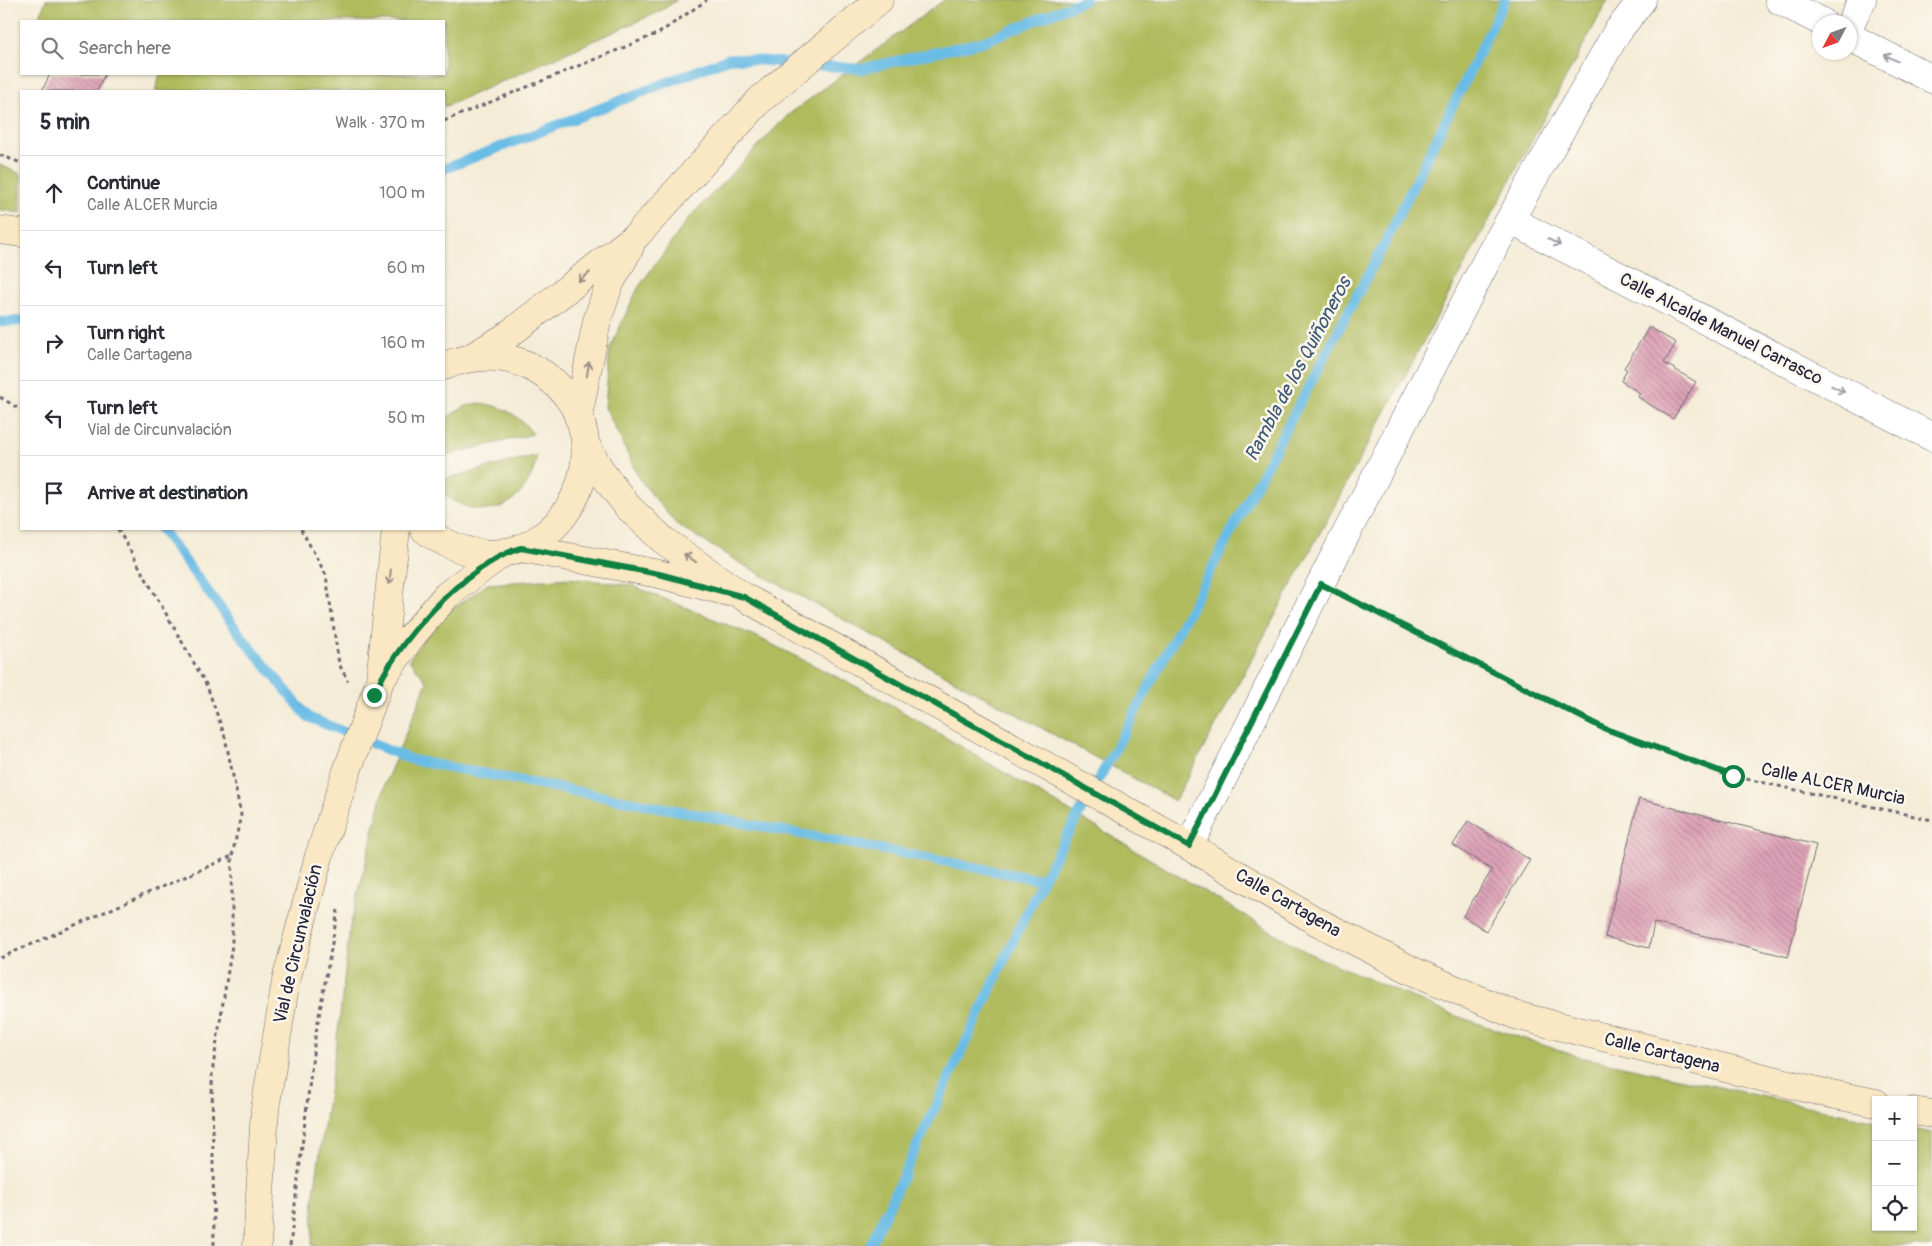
<!DOCTYPE html>
<html lang="en">
<head>
<meta charset="utf-8">
<style>
	body { margin:0; font-family:Pangolin,sans-serif; background:#f7f7f7; color:#2b2b33 }
	.controls { position:absolute; right:15px; bottom:15px; display:grid; overflow:hidden; border-radius:0px; box-shadow:0 1px 4px #0004 }
	.controls button { width:45px; height:45px; display:grid; place-items:center; padding:0; border:0; border-bottom:1px solid #e1e1e2; background:#fff; color:#2b2b33; font:25px sans-serif }
	.compass { position:absolute; left:1812px; top:15px; width:45px; height:45px; border-radius:50%; background:#fff; box-shadow:0 1px 4px #0004; rotate:229deg }
	.stop { position:absolute; width:15px; height:15px; margin:-11px; border:4px solid #0b8043; border-radius:50%; background:#fff }
	.stop.end { background:#0b8043; border-color:#fff; box-shadow:0 1px 5px #0008 }
	.list { margin:0; padding:0; list-style:none }
	h2 { display:flex; justify-content:space-between; align-items:center; height:65px; margin:0; padding:0 20px; font-size:21px }
	h2 small { font-size:16px; font-weight:400; color:#7c7c81 }
	.list li { display:grid; grid-template-columns:32px 1fr auto; gap:15px; align-items:center; box-sizing:border-box; height:75px; padding:0 20px; border-top:1px solid #e1e1e2 }
	.list b { display:block; font-size:19px; white-space:nowrap }
	.list p { margin:0; font-size:16px; white-space:nowrap; color:#7c7c81 }
	.list em { font-size:16px; font-style:normal; color:#7c7c81 }
	.icon { flex:none; width:28px; height:28px; fill:none; stroke:currentColor; stroke-width:2; stroke-linecap:round; stroke-linejoin:round }
	.map { position:relative; flex:none; width:1932px; height:1246px; overflow:hidden }
	.search { position:absolute; background:#fff; box-shadow:0 1px 4px #0004; left:20px; top:20px; width:425px; height:55px; display:flex; align-items:center; gap:12px; box-sizing:border-box; padding:0 18px; border-radius:0px; color:#7c7c81; font-size:19px }
	.panel { position:absolute; background:#fff; box-shadow:0 1px 4px #0004; left:20px; top:90px; width:425px; height:440px; border-radius:0px }
	.map>svg:first-child { display:block }
	.green { fill:#afbb5d; stroke:#686e4c }
	.lines { fill:none; stroke-linecap:round; stroke-linejoin:round }
	.stream { stroke:#69bce5; stroke-width:10 }
	.building { fill:url(#building-back-hatch) }
	.minor-casing { stroke:#6c6972; stroke-width:29 }
	.secondary-casing { stroke:#6c6972; stroke-width:29 }
	.path { stroke:#6c6972; stroke-width:3; stroke-dasharray:4 4; stroke-linecap:butt }
	.minor { stroke:#fff; stroke-width:28 }
	.secondary { stroke:#fae7c3; stroke-width:28 }
	.oneway { stroke:#9c9ca7 }
	.oneway2 { stroke:#998e86 }
	.route { stroke:#0b8043; stroke-width:6 }
	.labels { text-anchor:middle; dominant-baseline:central; stroke-width:5; stroke-linejoin:round; paint-order:stroke }
	.street-label { font-size:18px; fill:#22223b; stroke:#fbf7ec }
	.water-label { font-size:19px; font-style:italic; fill:#3b5876; stroke:#fbf7ec }
</style>
</head>
<body>
<div class="map">
<svg width="1932" height="1246" viewBox="0 0 1932 1246">
	<defs>
		<pattern id="building-back-hatch" width="6" height="6" patternUnits="userSpaceOnUse" patternTransform="scale(1.25)"><rect width="6" height="6" fill="#dea2b7"/><path d="M-1 5l2 2M0 0l6 6M5-1l2 2" fill="none" stroke="#b48496"/></pattern>
	</defs>
	<rect width="100%" height="100%" fill="#fbf7ec"/>
	<filter id="ink" filterUnits="userSpaceOnUse"><feTurbulence type="fractalNoise" baseFrequency=".02" numOctaves="2"/><feDisplacementMap in="SourceGraphic" scale="10" xChannelSelector="R" yChannelSelector="G"/><feConvolveMatrix kernelMatrix="1 2 1 2 8 2 1 2 1" color-interpolation-filters="sRGB"/></filter>
	<filter id="wash" filterUnits="userSpaceOnUse"><feTurbulence type="fractalNoise" baseFrequency=".0096" numOctaves="4" result="noise"/><feDisplacementMap in="SourceGraphic" scale="20" xChannelSelector="R" yChannelSelector="G"/><feGaussianBlur stdDeviation="1.12" result="paint"/><feColorMatrix in="noise" values="0 0 0 0 0 0 0 0 0 0 0 0 0 0 0 0 0 1.4 0 .05"/><feComposite in="paint" operator="in"/></filter>
	<g filter="url(#wash)">
		<rect width="100%" height="100%" fill="#f4ecd7"/>
		<!-- green -->
		<path class="green" d="M46 0H677L659 12 444 107V91H155L160 74H444V21H38Z
			M944 0H1608L1175 801 740 563 676 524 640 480 605 407 610 348 638 288 689 218 788 115Z
			M0 165 21 174V213L0 210Z
			M478 403C502 405 519 415 533 434L444 456V419L466 406Z
			M537 455C529 506 485 527 444 494V479Z
			M571 578 631 585 757 637 881 699 1308 953 1453 1015 1576 1056 1876 1121V1227H1913V1129L1932 1133V1246H312L314 1193 339 1024 350 927 385 784 427 682 409 660 437 620 487 584Z"/>
		<g class="lines">
			<!-- stream -->
			<path class="stream" d="M444 169 730 58 861 69 982 42 1085 0
				M0 322 21 321
				M161 529 245 641 308 717 412 760 1042 880
				M870 1246 1042 880 1115 750 1386 241 1505 0"/>
		</g>
		<g id="blocks">
			<!-- building -->
			<path class="building" d="M50 74H105L97 91H42Z
				M1649 327 1676 343 1664 363 1696 382 1673 419 1638 397 1640 393 1621 381 1627 370 1624 368Z
				M1639 799 1816 845 1788 957 1654 923 1649 948 1605 937Z
				M1468 821 1530 860 1486 931 1463 916 1492 870 1453 845Z"/>
		</g>
	</g>
	<g filter="url(#ink)">
		<use href="#blocks" fill-opacity="0" stroke="#6c6972" stroke-width="1"/>
		<g class="lines">
			<!-- minor casing -->
			<g class="minor-casing">
				<path id="minor" d="M1779 0 1822 22
					M1850 25 1862 0
					M1850 37 1932 79
					M1510 220 1932 437
					M1189 846 1312 600 1488 258 1617 32 1642 0"/>
			</g>
			<!-- secondary casing -->
			<g class="secondary-casing">
				<path id="secondary" d="M0 230 21 233
					M472 357 504 338 636 236 761 99 879 0
					M578 417 597 321 609 285 630 247
					M586 445 602 473 628 507 663 540 744 597 1189 846 1316 921 1413 971 1515 1015 1821 1092 1876 1103
					M424 529C545 620 652 435 535 369 506 353 474 354 444 366
					M521 548 659 574 728 592
					M380 680 396 529
					M1913 1111 1932 1114
					M257 1246 265 1109 286 981 319 856 347 771 380 681 411 637 447 595 504 552"/>
			</g>
			<!-- path -->
			<path class="path" d="M444 121 659 33 707 0
				M0 155 21 163
				M0 397 21 410
				M118 529 207 686 225 737 241 815 232 856
				M301 529 326 575 339 664 348 681
				M1347 597 1603 728 1733 776 1932 820
				M0 958 232 856V945L212 1073 214 1246
				M290 1246 315 1038 338 910"/>
			<!-- minor -->
			<use href="#minor" class="minor"/>
			<!-- secondary -->
			<use href="#secondary" class="secondary"/>
		</g>
		<!-- one-way arrows -->
		<defs><path id="oneway-shaft" d="M-6 0H5M1.5-3L5.5 0L1.5 3" fill="none" stroke-width="1.6" stroke-linecap="round" stroke-linejoin="round" transform="scale(1.25)"/></defs>
		<g class="oneway">
			<use href="#oneway-shaft" transform="translate(1891 58) rotate(-153)"/>
			<use href="#oneway-shaft" transform="translate(1554 242) rotate(27)"/>
			<use href="#oneway-shaft" transform="translate(1838 389) rotate(27)"/>
		</g>
		<g class="oneway2">
			<use href="#oneway-shaft" transform="translate(584 277) rotate(142)"/>
			<use href="#oneway-shaft" transform="translate(588 369) rotate(-81)"/>
			<use href="#oneway-shaft" transform="translate(690 558) rotate(-145)"/>
			<use href="#oneway-shaft" transform="translate(390 577) rotate(97)"/>
		</g>
	</g>
	<g class="lines" filter="url(#ink)">
		<!-- route -->
		<path class="route" d="M374 695C394 644 467 563 521 548L659 574 744 597 1189 846 1321 584 1603 728 1733 776"/>
	</g>
	<g class="labels">
		<!-- street labels -->
		<g class="street-label">
			<text transform="translate(1721 329) rotate(27)">Calle Alcalde Manuel Carrasco</text>
			<text transform="translate(1833 784) rotate(12)">Calle ALCER Murcia</text>
			<text transform="translate(1288 903) rotate(30)">Calle Cartagena</text>
			<text transform="translate(298 944) rotate(-77)">Vial de Circunvalación</text>
			<text transform="translate(1662 1053) rotate(14)">Calle Cartagena</text>
		</g>
		<!-- water labels -->
		<g class="water-label">
			<text transform="translate(1298 369) rotate(-62)">Rambla de los Quiñoneros</text>
		</g>
	</g>
</svg>
<div class="controls">
<button>+</button>
<button>−</button>
<button><svg class="icon" aria-label="locate" viewBox="0 0 24 24"><circle cx="12" cy="12" r="6"/><path d="M12 2v4M12 18v4M2 12h4M18 12h4"/></svg></button>
</div>
<svg class="compass" viewBox="-18 -18 36 36"><path d="M0-13l5 13h-10z" fill="#e53935"/><path d="M0 13l5-13h-10z" fill="#7c7c81"/></svg>
<div class="stop" style="left:1733px;top:776px"></div>
<div class="stop end" style="left:374px;top:695px"></div>
<div class="search"><svg class="icon" aria-label="search" viewBox="0 0 24 24"><circle cx="10" cy="10" r="6"/><path d="M15 15l6 6"/></svg>Search here</div>
<section class="panel">
<h2>5 min<small>Walk · 370 m</small></h2>
<ul class="list">
<li><svg class="icon" aria-label="ahead" viewBox="0 0 24 24"><path d="M12 20V5M6 11l6-6 6 6"/></svg><div><b>Continue</b><p>Calle ALCER Murcia</p></div><em>100 m</em></li>
<li><svg class="icon" aria-label="left" viewBox="0 0 24 24"><path d="M17 20v-9H6M10 6l-5 5 5 5"/></svg><div><b>Turn left</b></div><em>60 m</em></li>
<li><svg class="icon" aria-label="right" viewBox="0 0 24 24"><path d="M7 20v-9h11M14 6l5 5-5 5"/></svg><div><b>Turn right</b><p>Calle Cartagena</p></div><em>160 m</em></li>
<li><svg class="icon" aria-label="left" viewBox="0 0 24 24"><path d="M17 20v-9H6M10 6l-5 5 5 5"/></svg><div><b>Turn left</b><p>Vial de Circunvalación</p></div><em>50 m</em></li>
<li><svg class="icon" aria-label="arrive" viewBox="0 0 24 24"><path d="M6 21V4h12l-3 4 3 4H6"/></svg><div><b>Arrive at destination</b></div></li>
</ul>
</section>
</div>
</body>
</html>
